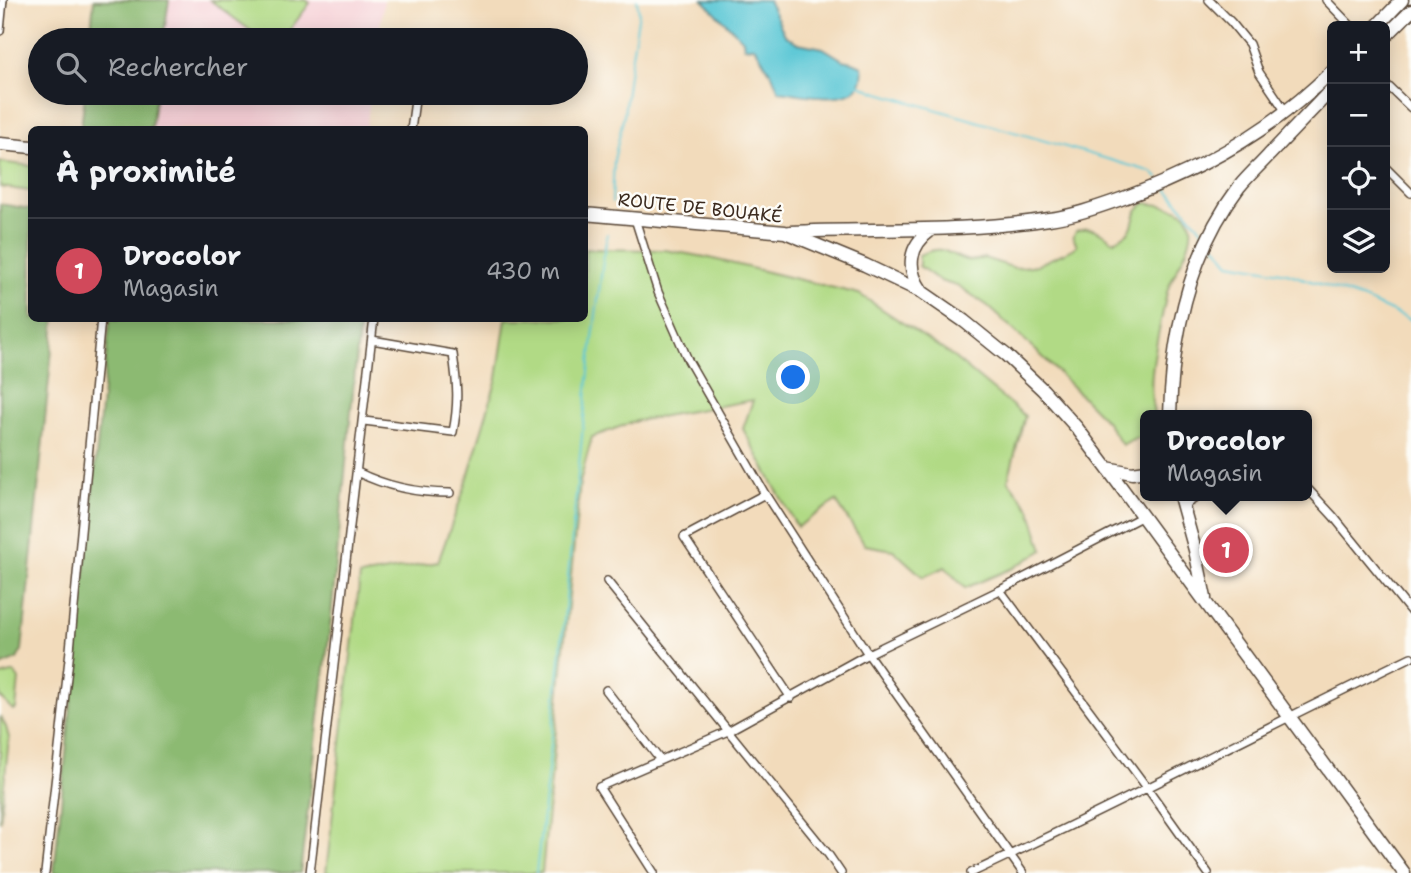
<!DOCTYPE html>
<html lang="fr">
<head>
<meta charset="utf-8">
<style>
	body { margin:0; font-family:"Shantell Sans",sans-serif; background:#20242c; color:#f1f3f6 }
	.controls { position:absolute; right:21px; top:21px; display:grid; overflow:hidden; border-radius:10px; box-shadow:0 4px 18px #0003 }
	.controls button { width:63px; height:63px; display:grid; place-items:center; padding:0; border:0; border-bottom:2px solid #363941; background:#171b24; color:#f1f3f6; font:35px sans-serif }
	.you { position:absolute; left:794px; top:378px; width:24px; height:24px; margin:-18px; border:5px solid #fff; border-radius:50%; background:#1a73e8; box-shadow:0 0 0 10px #1a73e833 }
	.badge { display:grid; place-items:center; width:46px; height:46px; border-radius:50%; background:#d1495b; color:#fff; font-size:23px; font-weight:700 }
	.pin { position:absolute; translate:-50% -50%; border:4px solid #fff; box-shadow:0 2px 7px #0006 }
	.popup { position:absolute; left:1140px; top:410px; width:172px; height:91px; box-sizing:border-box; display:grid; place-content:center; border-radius:10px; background:#171b24; filter:drop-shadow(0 2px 5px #0005); font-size:23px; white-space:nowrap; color:#9ea1a6 }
	.popup b { font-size:26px; color:#f1f3f6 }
	.popup::after { content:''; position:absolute; left:50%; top:100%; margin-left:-14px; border:14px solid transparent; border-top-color:#171b24 }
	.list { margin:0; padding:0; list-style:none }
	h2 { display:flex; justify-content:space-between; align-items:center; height:91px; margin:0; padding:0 28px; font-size:30px }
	h2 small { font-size:23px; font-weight:400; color:#9ea1a6 }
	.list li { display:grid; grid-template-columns:46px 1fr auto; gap:21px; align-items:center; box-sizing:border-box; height:105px; padding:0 28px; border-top:2px solid #363941 }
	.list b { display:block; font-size:26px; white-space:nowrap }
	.list p { margin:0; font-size:23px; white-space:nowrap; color:#9ea1a6 }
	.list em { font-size:23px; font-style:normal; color:#9ea1a6 }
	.icon { flex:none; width:38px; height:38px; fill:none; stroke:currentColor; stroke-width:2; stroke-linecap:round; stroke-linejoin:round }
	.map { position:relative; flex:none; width:1411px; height:873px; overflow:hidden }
	.search { position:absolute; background:#171b24; box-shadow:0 4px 18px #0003; left:28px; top:28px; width:560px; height:77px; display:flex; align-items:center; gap:18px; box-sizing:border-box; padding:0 24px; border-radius:38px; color:#9ea1a6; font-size:26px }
	.panel { position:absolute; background:#171b24; box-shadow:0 4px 18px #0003; left:28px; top:126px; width:560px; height:196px; border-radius:10px }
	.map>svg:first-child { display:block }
	.built { fill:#f6cfd6 }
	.green { fill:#b1da85; stroke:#768252; stroke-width:2 }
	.forest { fill:#8cba72; stroke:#647248; stroke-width:2 }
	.water { fill:#5dc8d6; stroke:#4c797a; stroke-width:2 }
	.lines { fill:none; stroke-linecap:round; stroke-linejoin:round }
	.stream { stroke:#5dc8d6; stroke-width:2 }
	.street-casing { stroke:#564536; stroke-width:10 }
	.highway-casing { stroke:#564536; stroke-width:15 }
	.street { stroke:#fff; stroke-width:7 }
	.highway { stroke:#fff; stroke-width:12 }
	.labels { text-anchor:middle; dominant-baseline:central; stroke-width:5; stroke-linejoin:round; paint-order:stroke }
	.street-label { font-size:18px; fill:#3b2a1e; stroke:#fdfcf7 }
</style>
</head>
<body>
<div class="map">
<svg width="1411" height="873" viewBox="0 0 1411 873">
	<rect width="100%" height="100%" fill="#fdfcf7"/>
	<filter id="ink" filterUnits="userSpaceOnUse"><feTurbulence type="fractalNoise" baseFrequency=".0143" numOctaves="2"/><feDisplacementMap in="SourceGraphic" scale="14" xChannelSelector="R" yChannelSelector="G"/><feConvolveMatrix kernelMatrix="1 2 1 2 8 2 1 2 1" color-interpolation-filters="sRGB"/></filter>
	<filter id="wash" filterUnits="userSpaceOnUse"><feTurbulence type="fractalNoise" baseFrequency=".00686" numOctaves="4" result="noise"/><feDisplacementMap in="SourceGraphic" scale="28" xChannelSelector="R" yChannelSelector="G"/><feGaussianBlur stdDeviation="1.57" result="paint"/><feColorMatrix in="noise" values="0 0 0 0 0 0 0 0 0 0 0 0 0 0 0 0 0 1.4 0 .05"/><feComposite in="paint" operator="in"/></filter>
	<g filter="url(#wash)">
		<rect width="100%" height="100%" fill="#f2dbbb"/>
		<!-- built -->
		<path class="built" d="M169 0H384L378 40H163Z
			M156 93H371L366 129H151Z"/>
		<!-- green -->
		<path class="green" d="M210 0H306L310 3 282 40H263Z
			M0 162 31 166V191L0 187Z
			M1145 203C1158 205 1182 206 1189 219 1199 240 1175 268 1168 289 1165 298 1164 310 1161 320 1155 351 1147 383 1154 415H1146L1145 438H1135L1122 445 1107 422 1045 359 988 306 960 287 940 281 919 266V255C926 253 933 248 941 250 958 254 963 266 984 258L1015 268 1037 265 1073 249 1077 245 1073 237 1076 231C1092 224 1100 232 1114 241 1119 238 1127 235 1130 230 1137 219 1130 214 1145 203Z
			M585 249 665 250 705 257 859 294 951 355 1025 416 1008 480 1030 509 1043 550 1013 568 965 588 945 567 923 577 893 550 865 545 836 501 797 527 743 429 753 400 636 421 592 437 580 482 542 873H326L360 576 438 562 466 484 497 378 506 319 584 318Z
			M12 673H15L19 679 16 709 13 710 0 697V676Z
			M0 716 6 727 9 738 0 822Z"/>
		<!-- forest -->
		<path class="forest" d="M94 0H169L163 40H90Z
			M85 93H156L151 129H81Z
			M0 204 31 209 32 318 55 319 22 650 17 659 0 666Z
			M110 319H360L330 627 300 873H54Z"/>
		<!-- water -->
		<path class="water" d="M703 0H768L785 35 798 43 823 48 843 60 853 62 862 66C869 111 803 94 779 91L772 75 754 46 744 47 743 40Z"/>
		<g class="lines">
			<!-- stream -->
			<path class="stream" d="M858 84 876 92 1152 172 1158 178
				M1166 188 1206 234
				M612 202 614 160 624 115 629 74 639 12 637 0
				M1212 241 1230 263 1287 273 1364 299 1411 320
				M536 873C548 774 559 676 568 577 579 462 590 348 607 234"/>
		</g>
	</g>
	<g filter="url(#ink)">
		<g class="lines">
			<!-- street casing -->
			<g class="street-casing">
				<path id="street" d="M1209 0 1231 22 1249 44 1259 72 1286 112
					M1326 0 1351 26
					M0 31 3 0
					M1385 83 1411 108
					M411 130 416 93
					M1385 167 1411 193
					M635 219 658 292 688 360 765 494 868 654 1023 873
					M364 421 453 432C459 402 457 383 453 354L372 340
					M357 472C387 487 417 493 450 493
					M1306 487 1333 516 1411 612
					M765 494 684 537 791 698
					M1183 506 1199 496
					M607 581 828 854 841 873
					M1000 590 1143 516
					M606 690 660 760
					M45 873 70 650 101 318
					M310 873 374 318
					M654 873 599 787 728 731 868 654 1000 590 1148 789 1208 873
					M971 873C1120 804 1264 728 1411 657"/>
			</g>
			<!-- highway casing -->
			<g class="highway-casing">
				<path id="highway" d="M1377 26 1402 0
					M1385 37 1411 11
					M0 144 32 147
					M584 214 785 232 865 265 922 292 964 321 1006 355 1043 390 1077 428 1107 468 1404 873
					M790 232C876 228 963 233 1049 219 1073 216 1098 207 1121 199 1199 171 1273 130 1332 71
					M921 290C906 268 909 246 931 230
					M1170 415C1172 335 1190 252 1239 187 1248 176 1259 166 1269 155 1290 133 1311 111 1332 89
					M1107 468 1132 473 1146 471
					M1180 496 1195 550 1205 598"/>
			</g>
			<!-- street -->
			<use href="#street" class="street"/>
			<!-- highway -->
			<use href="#highway" class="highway"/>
		</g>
	</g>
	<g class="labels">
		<!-- street labels -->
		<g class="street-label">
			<text transform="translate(700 208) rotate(6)">ROUTE DE BOUAKÉ</text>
		</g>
	</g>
</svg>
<div class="controls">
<button>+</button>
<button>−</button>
<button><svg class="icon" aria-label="locate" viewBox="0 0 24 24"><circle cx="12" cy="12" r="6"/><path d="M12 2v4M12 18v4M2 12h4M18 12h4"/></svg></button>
<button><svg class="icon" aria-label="layers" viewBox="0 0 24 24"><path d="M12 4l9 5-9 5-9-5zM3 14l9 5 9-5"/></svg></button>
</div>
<div class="you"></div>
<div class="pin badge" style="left:1226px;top:550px">1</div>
<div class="popup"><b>Drocolor</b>Magasin</div>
<div class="search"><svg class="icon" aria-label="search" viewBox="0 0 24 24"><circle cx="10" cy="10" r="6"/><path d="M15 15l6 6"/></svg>Rechercher</div>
<section class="panel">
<h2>À proximité<small></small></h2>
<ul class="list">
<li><span class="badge">1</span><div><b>Drocolor</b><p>Magasin</p></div><em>430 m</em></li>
</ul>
</section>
</div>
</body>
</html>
